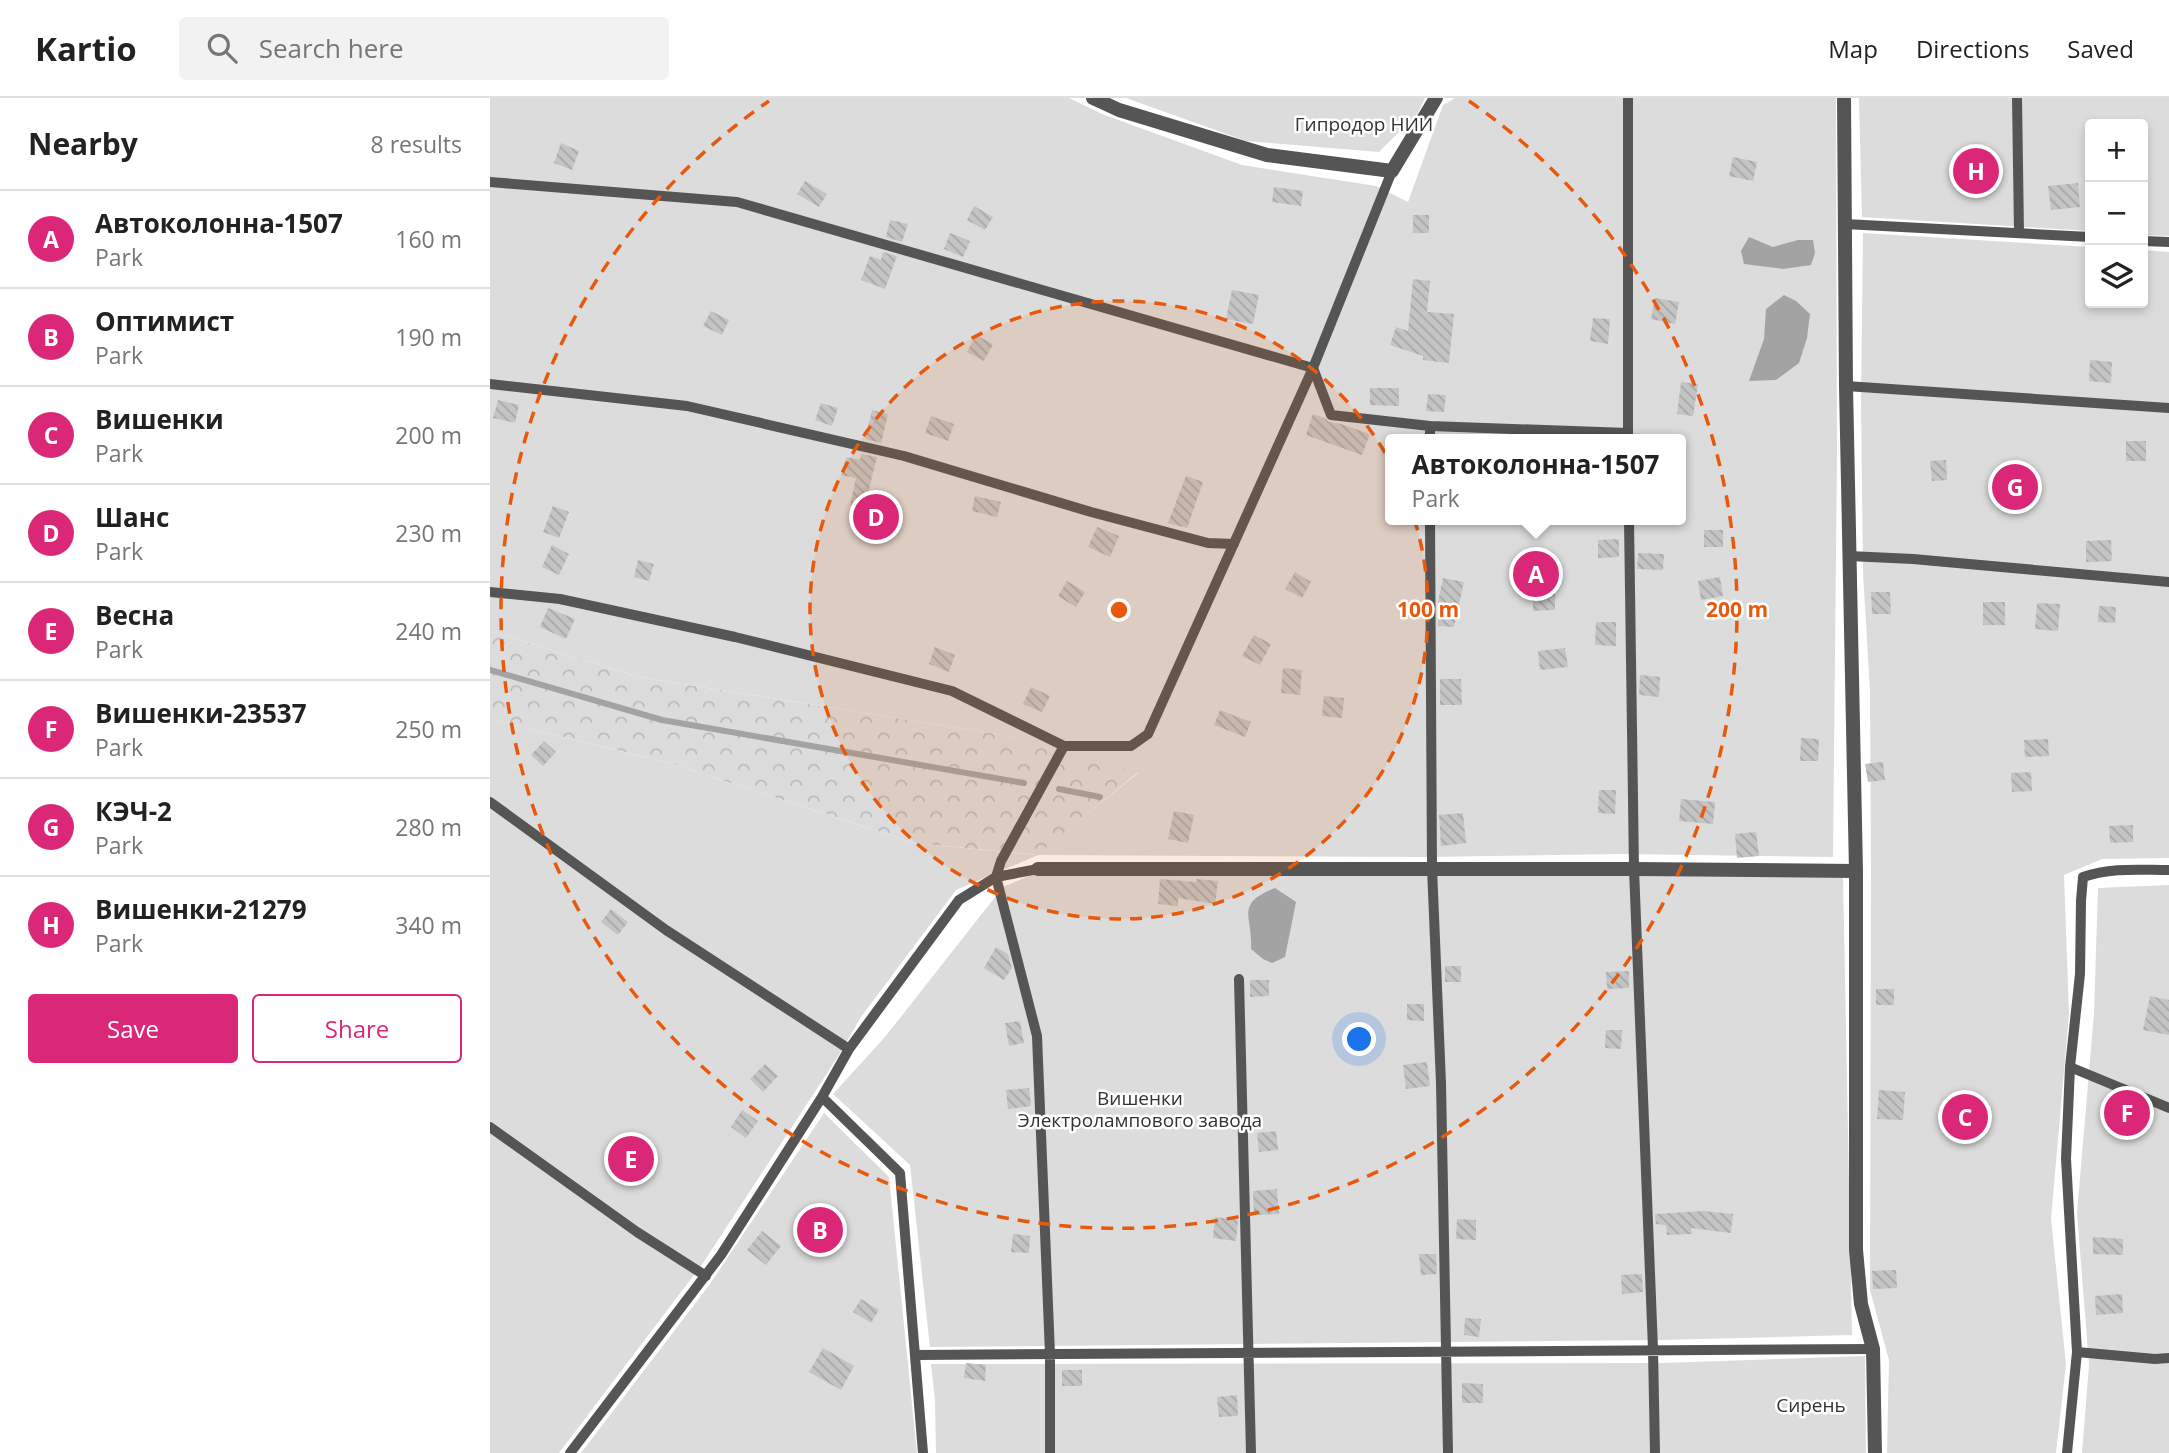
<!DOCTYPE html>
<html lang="en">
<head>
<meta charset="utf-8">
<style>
	body { margin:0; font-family:"Open Sans",sans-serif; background:#f2f2f2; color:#222 }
	.controls { position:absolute; right:21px; top:21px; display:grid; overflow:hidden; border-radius:7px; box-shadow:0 4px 10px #0003 }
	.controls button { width:63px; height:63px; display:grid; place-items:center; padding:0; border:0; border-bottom:2px solid #e0e0e0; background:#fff; color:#222; font:35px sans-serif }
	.you { position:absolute; left:870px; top:942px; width:24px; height:24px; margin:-18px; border:5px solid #fff; border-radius:50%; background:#1a73e8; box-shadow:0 0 0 10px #1a73e833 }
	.badge { display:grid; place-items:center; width:46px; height:46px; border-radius:50%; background:#db2777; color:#fff; font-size:23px; font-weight:700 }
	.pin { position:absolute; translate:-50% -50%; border:4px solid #fff; box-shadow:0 2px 7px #0006 }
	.popup { position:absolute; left:895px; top:336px; width:301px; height:91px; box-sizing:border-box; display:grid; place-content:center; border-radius:7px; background:#fff; filter:drop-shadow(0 2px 5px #0005); font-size:23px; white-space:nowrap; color:#767676 }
	.popup b { font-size:26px; color:#222 }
	.popup::after { content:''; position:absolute; left:50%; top:100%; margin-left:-14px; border:14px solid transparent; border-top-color:#fff }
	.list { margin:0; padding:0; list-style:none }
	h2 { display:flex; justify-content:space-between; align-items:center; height:91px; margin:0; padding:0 28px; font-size:30px }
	h2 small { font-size:23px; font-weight:400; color:#767676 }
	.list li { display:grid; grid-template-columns:46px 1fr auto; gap:21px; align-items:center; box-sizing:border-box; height:98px; padding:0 28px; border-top:2px solid #e0e0e0 }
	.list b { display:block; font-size:26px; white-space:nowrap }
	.list p { margin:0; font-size:23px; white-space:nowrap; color:#767676 }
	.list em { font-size:23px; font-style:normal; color:#767676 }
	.actions { display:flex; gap:14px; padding:21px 28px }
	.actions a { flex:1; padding:16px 0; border:2px solid #db2777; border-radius:7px; text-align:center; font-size:24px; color:#db2777 }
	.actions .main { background:#db2777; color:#fff }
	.icon { flex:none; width:38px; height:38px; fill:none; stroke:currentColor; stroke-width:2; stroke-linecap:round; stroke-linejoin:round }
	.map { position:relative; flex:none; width:1679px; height:1355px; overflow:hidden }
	header { display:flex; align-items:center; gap:42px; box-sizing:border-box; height:98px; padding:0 35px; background:#fff; border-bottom:2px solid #e0e0e0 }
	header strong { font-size:33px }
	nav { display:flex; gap:38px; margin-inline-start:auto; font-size:24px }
	.search { width:490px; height:63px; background:#f2f2f2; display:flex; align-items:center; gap:18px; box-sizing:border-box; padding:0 24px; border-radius:7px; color:#767676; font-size:26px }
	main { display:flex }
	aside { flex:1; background:#fff }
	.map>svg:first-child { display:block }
	.forest { fill:url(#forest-crowns) }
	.garden { fill:#dcdcdc; fill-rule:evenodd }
	.water { fill:#a3a3a3 }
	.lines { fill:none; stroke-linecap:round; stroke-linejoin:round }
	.stream { stroke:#a3a3a3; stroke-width:6 }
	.building { fill:url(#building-back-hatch) }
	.service { stroke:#555; stroke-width:10 }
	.minor { stroke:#555; stroke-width:14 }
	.ring { fill:none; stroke:#e8590c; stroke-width:3.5; stroke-dasharray:12 9 }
	.labels { text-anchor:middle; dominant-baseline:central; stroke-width:5; stroke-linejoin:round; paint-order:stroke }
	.park-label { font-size:19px; fill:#333; stroke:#fff }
	.centre { fill:#e8590c; stroke:#fff; stroke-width:3.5 }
	.ring-label { font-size:21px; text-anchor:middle; font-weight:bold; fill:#e8590c; stroke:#fff; stroke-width:5; stroke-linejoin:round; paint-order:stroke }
</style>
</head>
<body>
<header>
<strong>Kartio</strong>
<div class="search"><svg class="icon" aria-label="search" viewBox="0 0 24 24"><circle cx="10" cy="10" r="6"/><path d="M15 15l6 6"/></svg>Search here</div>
<nav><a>Map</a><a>Directions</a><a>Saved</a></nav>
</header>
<main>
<aside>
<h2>Nearby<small>8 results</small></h2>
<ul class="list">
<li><span class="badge">A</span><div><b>Автоколонна-1507</b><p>Park</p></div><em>160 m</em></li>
<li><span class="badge">B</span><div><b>Оптимист</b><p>Park</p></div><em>190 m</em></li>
<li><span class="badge">C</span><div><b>Вишенки</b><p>Park</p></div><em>200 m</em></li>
<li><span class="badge">D</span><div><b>Шанс</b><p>Park</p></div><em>230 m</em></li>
<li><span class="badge">E</span><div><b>Весна</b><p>Park</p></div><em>240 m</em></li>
<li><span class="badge">F</span><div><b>Вишенки-23537</b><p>Park</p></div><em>250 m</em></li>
<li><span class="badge">G</span><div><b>КЭЧ-2</b><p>Park</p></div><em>280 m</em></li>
<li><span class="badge">H</span><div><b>Вишенки-21279</b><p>Park</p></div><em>340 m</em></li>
</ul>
<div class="actions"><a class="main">Save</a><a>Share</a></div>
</aside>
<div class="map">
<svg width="1679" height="1355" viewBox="0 0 1679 1355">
	<defs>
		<pattern id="forest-crowns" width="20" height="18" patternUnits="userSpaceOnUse" patternTransform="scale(1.75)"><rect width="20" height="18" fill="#dcdcdc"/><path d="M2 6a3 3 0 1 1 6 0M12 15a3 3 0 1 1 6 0" fill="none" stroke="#bbb"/></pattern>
		<pattern id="building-back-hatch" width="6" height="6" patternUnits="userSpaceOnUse" patternTransform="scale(1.75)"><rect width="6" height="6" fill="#c4c4c4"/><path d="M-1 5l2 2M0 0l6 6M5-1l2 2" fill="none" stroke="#a7a7a7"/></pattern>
	</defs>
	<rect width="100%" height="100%" fill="#fff"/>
	<!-- forest -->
	<path class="forest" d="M0 533 149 579 507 636 648 674 548 757 424 745 179 665 0 621Z"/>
	<!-- garden -->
	<path class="garden" d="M0 0H579L612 16 752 67 886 88 918 104 953 7 965 0H1346L1347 355 1343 759 1132 756 933 759 548 757 466 792 371 919 349 957 213 1165 69 1355H0V621L179 665 424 745 547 757 648 675 507 636 149 579 0 533ZM901 341H1191V422H901Z
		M636 0H935L928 15 889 54 756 43Z
		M1369 0H1679V138L1653 137V26H1600V133L1372 119Z
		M1373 135 1600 149V205H1653V152L1679 154V760L1612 761 1574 777 1579 916 1561 1121 1576 1266 1566 1355H1397L1399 1262 1380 1192 1381 771 1380 593 1373 474 1371 304Z
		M546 775 1353 779 1362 1237 1172 1242 440 1249 420 1067 343 996 395 939 513 789Z
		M1679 787V1355H1592L1599 1267 1587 1115 1604 915 1608 790Z
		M334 1015 399 1079 427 1355H91L220 1186Z
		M1375 1258 1376 1355H446L445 1302 441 1266 1172 1265Z"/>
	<!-- water -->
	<path class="water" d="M1259 139 1283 149 1308 142H1323L1325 155 1321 167 1293 171 1254 166 1251 153Z
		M1294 197 1306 203 1320 216 1317 240 1309 265 1286 282 1259 283 1274 241 1276 211Z
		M785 790 806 804 795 859 782 865 773 861 761 851C763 818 744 806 785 790Z"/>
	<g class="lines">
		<!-- stream -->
		<path class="stream" d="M0 572 172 622 534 685
			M569 691 610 699"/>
	</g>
	<!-- building -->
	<path class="building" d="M71 45 89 53 82 72 64 65Z
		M1243 59 1267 64 1263 83 1239 78Z
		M315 83 337 96 329 109 307 96Z
		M1588 85 1590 109 1561 112 1558 88Z
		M784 89 813 93 811 108 782 104Z
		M484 108 503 119 495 132 477 122Z
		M923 117H939V135H923Z
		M400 122 418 126 412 144 396 139Z
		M460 135 480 143 473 159 454 151Z
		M393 154 407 158 395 191 371 182 380 158 391 162Z
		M923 181 940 183 937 214 964 216 959 265 933 262V258L900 247 906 229 918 233Z
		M742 192 769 197 763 226 736 221Z
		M1165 200 1189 204 1185 226 1161 221Z
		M221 213 239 222 232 237 213 228Z
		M1103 220 1120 221 1118 246 1100 243Z
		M486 237 503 246 494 263 477 254Z
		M1600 262 1622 264 1621 285 1599 283Z
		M1191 284 1208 286 1203 318 1187 316Z
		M880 290H909V308L880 307Z
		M938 296 956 297 954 314 936 313Z
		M8 302 29 307 25 325 3 320Z
		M331 305 348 310 342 328 325 322Z
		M382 312 398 316 391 345 375 341Z
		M823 316 834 320 839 324 851 326 880 336 872 357 816 337Z
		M441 318 464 326 458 343 435 335Z
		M1636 343H1656V363H1636Z
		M371 356 387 359 374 411 360 407 366 380 351 377 356 359 370 362Z
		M1456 362 1457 382 1442 383 1440 363Z
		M696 378 713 384 697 430 678 425Z
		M485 398 511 404 507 419 482 413Z
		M63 408 79 414 69 440 53 434Z
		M607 429 629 438 620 459 598 449Z
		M1214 432H1233V449H1214Z
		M1129 441V459L1108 460V442Z
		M1621 442 1622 463 1596 464V443Z
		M62 447 79 456 69 477 52 469Z
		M1148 455 1174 456 1173 472 1147 471Z
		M148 462 164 466 159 483 144 479Z
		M805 474 821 484 812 500 795 491Z
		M1230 479 1233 498 1211 502 1208 483Z
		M953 480 974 484 964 529 948 528V504Z
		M577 483 595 494 586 509 568 498Z
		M1381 494H1400L1401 516H1382Z
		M1043 495H1065V512L1043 513Z
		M1493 504H1515V527H1493Z
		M1547 505 1570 506 1568 533 1545 531Z
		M1609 508 1626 509 1625 525 1608 524Z
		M58 510 85 521 76 541 50 529Z
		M1106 524H1126V548L1105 547Z
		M764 537 781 546 770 567 752 558Z
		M445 549 465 557 459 574 439 566Z
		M1075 550 1078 569 1050 572 1048 553Z
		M793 570 812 572 810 597 791 595Z
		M1150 577 1170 579 1169 599 1149 597Z
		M950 581H971L972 607H950Z
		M541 589 560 598 552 614 533 606Z
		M834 598 854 600 852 620 832 618Z
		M730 612 761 624 755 639 724 627Z
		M1311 640 1329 641 1328 663H1310Z
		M1558 641 1559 658 1535 659 1534 642Z
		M54 643 66 654 53 668 41 657Z
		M1393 664 1395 682 1378 684 1375 666Z
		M1541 674 1542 693 1522 694 1521 675Z
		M1109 692H1126L1125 716 1108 715Z
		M1191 701 1225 704 1223 726 1189 723Z
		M684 713 704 717 698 745 678 741Z
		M973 715 976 745 951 748 949 717Z
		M1643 727V744L1620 745 1619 728Z
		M1266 734 1269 758 1247 760 1245 736Z
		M670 781 706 784V781L728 783 725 806 688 800V808L668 806Z
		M121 811 138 824 128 837 111 824Z
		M506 849 518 856 522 870 514 882 494 870Z
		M955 868H971V884H955Z
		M1139 873V890L1117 891 1116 874Z
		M760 882H779V898L760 899Z
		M1386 891H1404V907H1386Z
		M1660 898 1679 902V937L1653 932Z
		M917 906H934V923L917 922Z
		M530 923 534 945 519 948 515 925Z
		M1116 932H1132L1131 951 1115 950Z
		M937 964 940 988 916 991 913 967Z
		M275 966 288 978 273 994 260 981Z
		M539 990 541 1008 518 1011 516 992Z
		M1389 992 1415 994 1413 1022 1387 1021Z
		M252 1012 268 1023 256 1040 241 1029Z
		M786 1033 788 1052 769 1054 767 1035Z
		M787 1091 789 1116 764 1117 763 1093Z
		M1213 1113 1243 1116 1241 1135 1201 1130 1202 1136 1177 1137 1176 1127 1166 1126 1165 1116Z
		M725 1119 748 1122 746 1143 723 1140Z
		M967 1121 986 1122V1142L966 1141Z
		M272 1133 291 1148 276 1167 257 1152Z
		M523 1136 540 1138 539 1155 521 1154Z
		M1603 1139 1633 1141V1157L1603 1156Z
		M929 1156H946L947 1176 931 1177Z
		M1406 1172 1407 1190 1383 1191 1382 1173Z
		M1152 1176 1153 1194 1132 1196 1131 1177Z
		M1632 1196 1633 1215 1606 1217 1605 1198Z
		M371 1201 389 1212 381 1225 363 1214Z
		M975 1220 991 1221 989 1239 974 1237Z
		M333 1250 364 1268 351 1292 319 1274Z
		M476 1265 496 1267 495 1283 474 1280Z
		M572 1272H592V1288H572Z
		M972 1285 993 1286V1305H972Z
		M747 1297 748 1318 729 1319 727 1299Z"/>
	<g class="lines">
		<!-- service -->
		<path class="service" d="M1138 0V341
			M1527 0 1529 134
			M0 84 247 104 823 270 902 73
			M1355 126 1600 139
			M1653 143 1679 144
			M823 270 841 317 940 328V341
			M0 286 197 308 414 358 601 414 718 445 744 446
			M1356 288 1679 310
			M940 328 1138 335
			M940 422 942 770 951 985 958 1355
			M1139 422 1144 771 1163 1251 1165 1355
			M1359 458 1423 461 1679 484
			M0 494 70 501 245 539 462 593 574 648
			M0 704 176 832 359 951 332 999 410 1075 433 1355
			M548 771 506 779 511 763 574 648H641L658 636 823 270
			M749 881 761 1355
			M359 951 469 802 506 779 547 938 560 1256V1355
			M1580 969 1679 1010
			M0 1029 147 1134 216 1178
			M1587 1254 1665 1261 1679 1260
			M426 1257 1383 1251
			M80 1355 231 1157 332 999
			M1577 1355 1587 1254 1576 1061 1580 969 1590 876 1591 803 1593 779C1622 769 1649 772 1679 772"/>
		<!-- minor -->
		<path class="minor" d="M603 0 629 12 777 57 902 73 946 0
			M1354 0 1356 288 1366 773V1152L1371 1206 1383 1251 1385 1355
			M548 771H1144L1366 773"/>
	</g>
	<!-- distance rings -->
	<circle cx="629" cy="512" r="309" fill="#e8590c" fill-opacity=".12"/>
	<g class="ring">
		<circle cx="629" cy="512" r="309"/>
		<path d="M979 3A618 618 0 1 1 279 3"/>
	</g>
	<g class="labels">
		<!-- park labels -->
		<g class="park-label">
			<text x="874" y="26">Гипродор НИИ</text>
			<text x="650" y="1000">Вишенки<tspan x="650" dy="22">Электролампового завода</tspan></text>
			<text x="1321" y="1307">Сирень</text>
		</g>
	</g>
	<circle cx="629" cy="512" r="10" class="centre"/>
	<g class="ring-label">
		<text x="938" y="519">100 m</text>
		<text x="1247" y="519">200 m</text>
	</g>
</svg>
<div class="controls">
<button>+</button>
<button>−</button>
<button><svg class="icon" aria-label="layers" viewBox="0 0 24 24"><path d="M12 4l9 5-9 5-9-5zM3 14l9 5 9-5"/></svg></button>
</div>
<div class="you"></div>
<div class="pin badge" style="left:1046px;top:476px">A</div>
<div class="popup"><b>Автоколонна-1507</b>Park</div>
<div class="pin badge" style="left:330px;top:1132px">B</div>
<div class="pin badge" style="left:1475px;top:1019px">C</div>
<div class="pin badge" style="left:386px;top:419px">D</div>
<div class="pin badge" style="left:141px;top:1061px">E</div>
<div class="pin badge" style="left:1637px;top:1015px">F</div>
<div class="pin badge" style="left:1525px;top:389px">G</div>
<div class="pin badge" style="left:1486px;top:73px">H</div>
</div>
</main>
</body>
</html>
